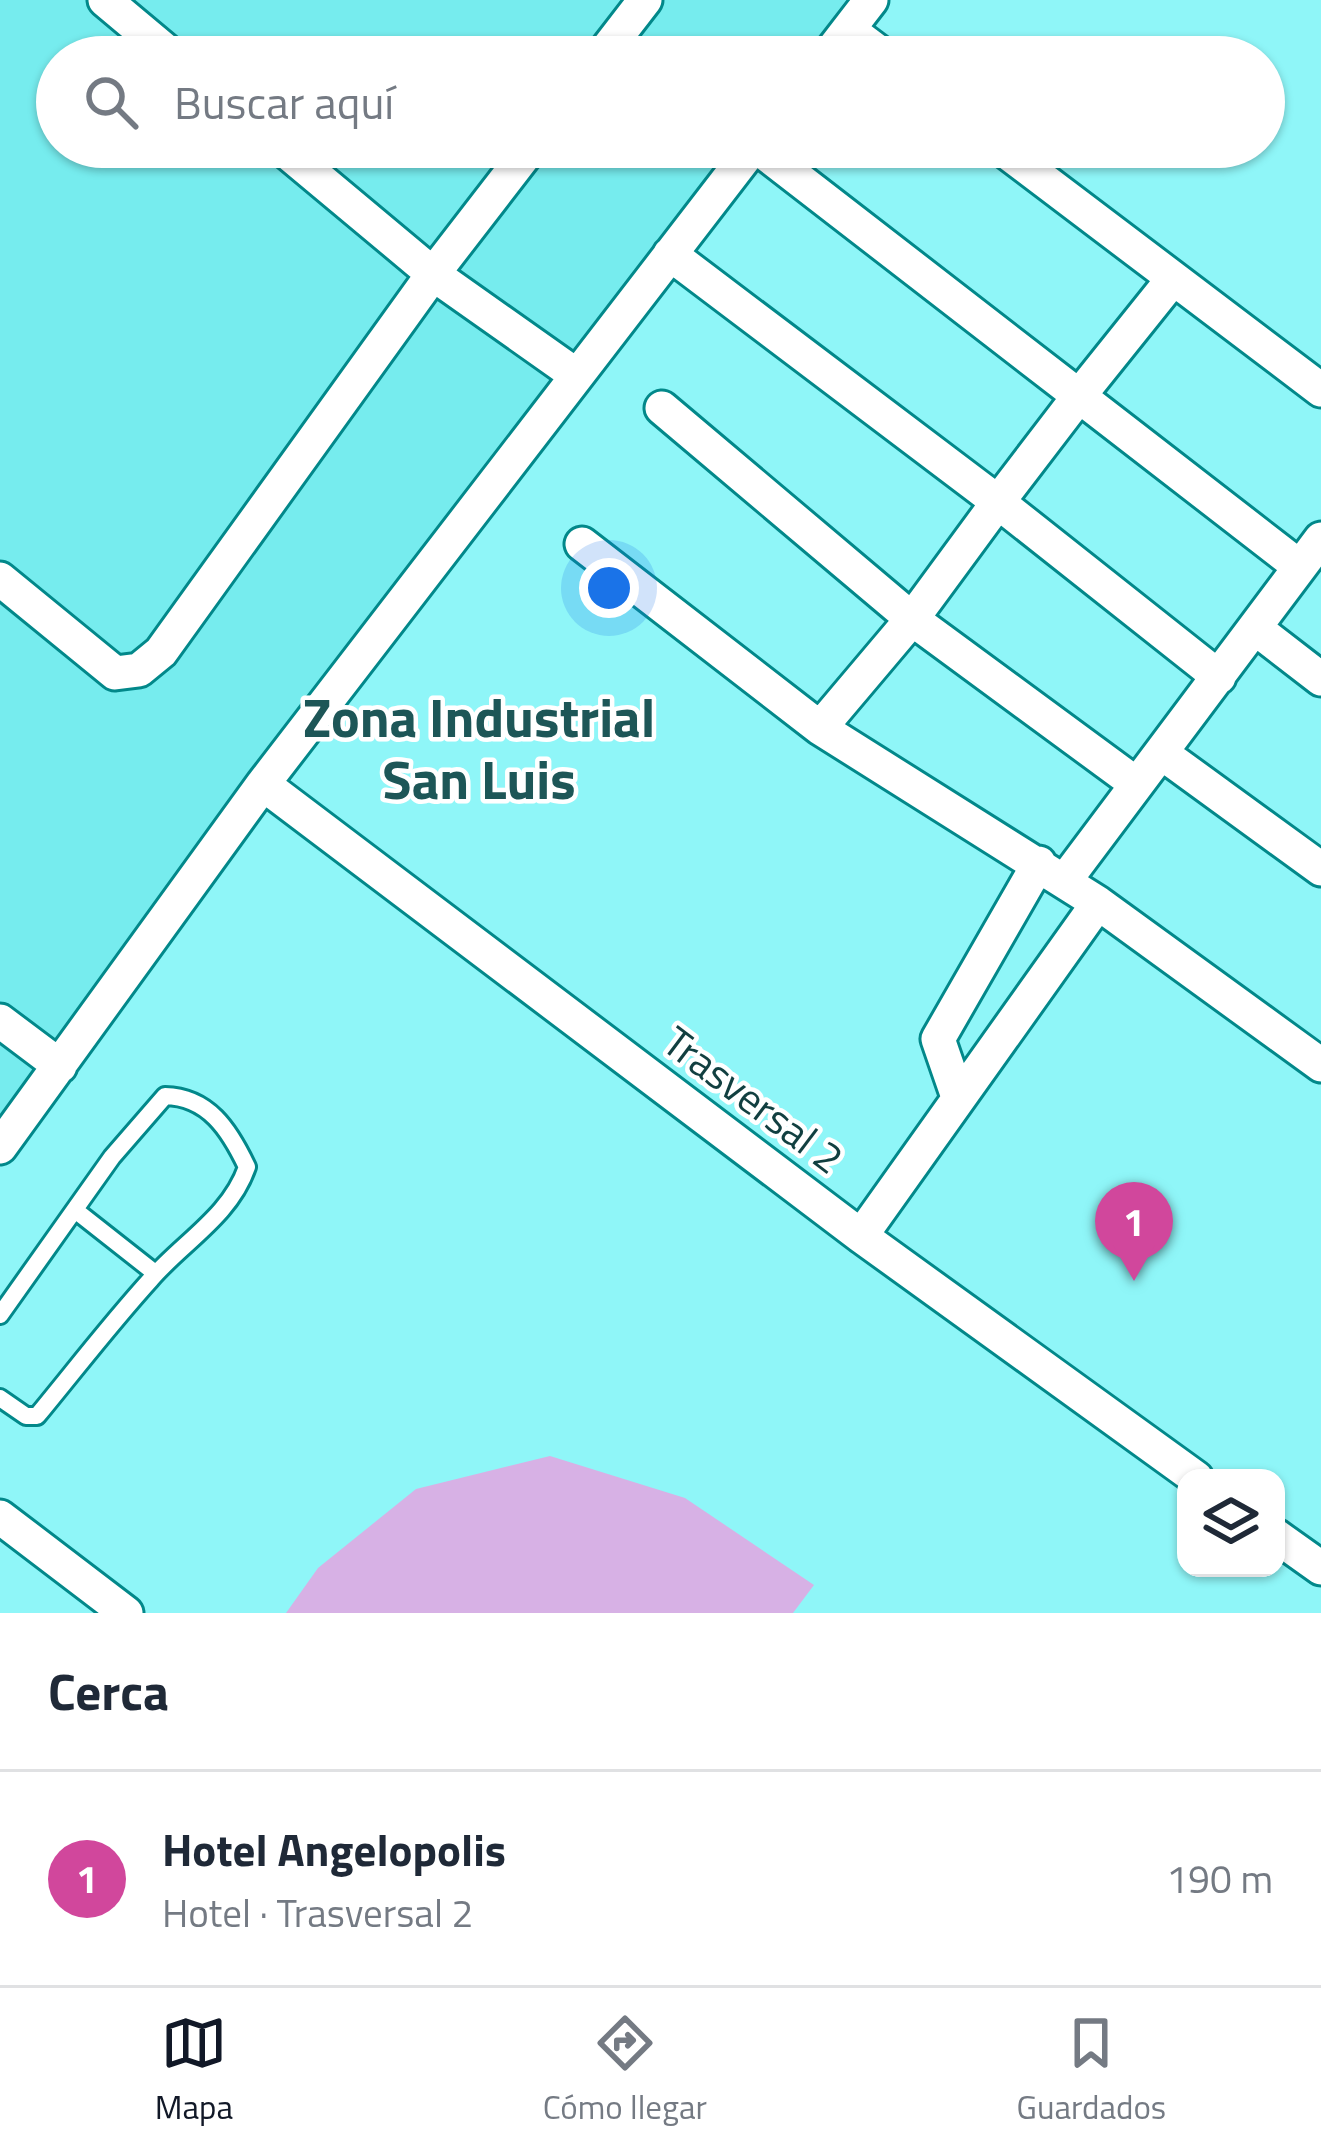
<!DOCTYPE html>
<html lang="es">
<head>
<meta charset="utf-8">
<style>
	body { margin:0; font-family:"Titillium Web",sans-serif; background:#f2f2f3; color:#1f2937 }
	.controls { position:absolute; right:36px; bottom:36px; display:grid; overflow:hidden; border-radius:24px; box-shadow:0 3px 9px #0004 }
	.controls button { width:108px; height:108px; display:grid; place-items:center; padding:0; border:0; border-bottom:3px solid #e0e1e3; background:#fff; color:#1f2937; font:60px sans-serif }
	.you { position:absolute; left:609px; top:588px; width:42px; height:42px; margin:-30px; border:9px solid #fff; border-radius:50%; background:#1a73e8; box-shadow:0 0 0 18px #1a73e833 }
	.badge { display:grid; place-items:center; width:78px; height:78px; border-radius:50%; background:#111827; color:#fff; font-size:39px; font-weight:700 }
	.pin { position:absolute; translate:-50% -99px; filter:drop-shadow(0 3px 6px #0008) }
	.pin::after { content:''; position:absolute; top:63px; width:42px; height:36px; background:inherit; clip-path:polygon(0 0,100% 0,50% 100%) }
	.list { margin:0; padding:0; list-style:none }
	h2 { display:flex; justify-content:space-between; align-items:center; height:156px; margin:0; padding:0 48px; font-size:51px }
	h2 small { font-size:39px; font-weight:400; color:#747a83 }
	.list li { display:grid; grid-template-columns:78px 1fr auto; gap:36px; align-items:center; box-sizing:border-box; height:216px; padding:0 48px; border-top:3px solid #e0e1e3 }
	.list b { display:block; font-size:45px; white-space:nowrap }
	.list p { margin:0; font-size:39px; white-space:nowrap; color:#747a83 }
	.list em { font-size:39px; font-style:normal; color:#747a83 }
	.icon { flex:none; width:66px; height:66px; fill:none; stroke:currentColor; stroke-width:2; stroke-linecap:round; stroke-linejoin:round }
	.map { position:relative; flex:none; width:1321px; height:1613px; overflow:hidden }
	.search { position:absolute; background:#fff; box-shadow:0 3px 9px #0004; left:36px; right:36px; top:36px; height:132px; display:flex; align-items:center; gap:30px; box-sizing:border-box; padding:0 42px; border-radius:66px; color:#747a83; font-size:45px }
	.sheet { height:372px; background:#fff }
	nav { display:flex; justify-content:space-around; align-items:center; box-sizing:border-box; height:168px; border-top:3px solid #e0e1e3; background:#fff; font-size:33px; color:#747a83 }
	nav a { display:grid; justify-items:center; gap:6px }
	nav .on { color:#111827 }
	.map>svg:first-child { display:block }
	.built { fill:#76ecee }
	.green { fill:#d7b1e5 }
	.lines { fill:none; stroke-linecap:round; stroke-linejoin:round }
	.service-casing { stroke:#02888a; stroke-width:22 }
	.minor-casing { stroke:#02888a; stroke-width:39 }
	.service { stroke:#fff; stroke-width:16 }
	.minor { stroke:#fff; stroke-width:33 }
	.labels { text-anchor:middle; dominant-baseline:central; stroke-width:9; stroke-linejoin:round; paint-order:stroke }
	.street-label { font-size:42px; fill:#113f40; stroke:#fff }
	.district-label { font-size:54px; font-weight:bold; fill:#1d5657; stroke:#fff }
</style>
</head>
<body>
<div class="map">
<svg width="1321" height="1613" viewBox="0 0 1321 1613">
	<rect width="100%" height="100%" fill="#8ff6f8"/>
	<!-- built -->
	<path class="built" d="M0 0H846L803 57H57V147H734L0 1114Z"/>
	<!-- green -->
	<path class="green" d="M550 1456 685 1498 814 1585 793 1613H286L318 1568 416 1489Z"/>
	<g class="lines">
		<!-- service casing -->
		<g class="service-casing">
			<path id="service" d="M75 1210 155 1273
				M0 1315 112 1157 165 1096C208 1097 229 1129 247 1167 230 1216 183 1242 151 1279 111 1323 75 1370 37 1416H26L0 1398"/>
		</g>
		<!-- minor casing -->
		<g class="minor-casing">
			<path id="minor" d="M105 0 173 57
				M849 30 885 57
				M601 57 645 0
				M827 57 871 0
				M281 147 433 274 576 375
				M1000 147 1321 390
				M670 254 998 502 1079 396 757 147
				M1172 280 1079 396 1300 567
				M662 408 912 619 820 728
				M582 544 820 728 1098 903 861 1236
				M0 579 115 673 139 670 161 652 433 274 531 147
				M1255 628 1321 679
				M1163 754 1321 869
				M1135 783 912 619 998 502 1219 677
				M263 784 861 1236 1196 1478
				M1066 879 1321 539
				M1098 903 1321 1065
				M0 1021 60 1066
				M958 1097 938 1039 1039 863
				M0 1147 263 784 753 147
				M0 1517 126 1613
				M1276 1536 1321 1568"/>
		</g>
		<!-- service -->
		<use href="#service" class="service"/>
		<!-- minor -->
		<use href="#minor" class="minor"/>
	</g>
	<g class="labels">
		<!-- street labels -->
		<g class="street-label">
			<text transform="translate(754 1099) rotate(37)">Trasversal 2</text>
		</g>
		<!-- district labels -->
		<g class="district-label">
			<text x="479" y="717">Zona Industrial<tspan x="479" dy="62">San Luis</tspan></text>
		</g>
	</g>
</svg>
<div class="controls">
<button><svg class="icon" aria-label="layers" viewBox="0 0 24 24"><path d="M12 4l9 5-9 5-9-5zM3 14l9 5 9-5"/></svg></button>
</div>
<div class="you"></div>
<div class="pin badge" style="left:1134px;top:1281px;background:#d1479c">1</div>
<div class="search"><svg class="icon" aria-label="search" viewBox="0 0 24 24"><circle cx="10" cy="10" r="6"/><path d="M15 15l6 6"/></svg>Buscar aquí</div>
</div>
<section class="sheet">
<h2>Cerca<small></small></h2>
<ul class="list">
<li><span class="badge" style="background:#d1479c">1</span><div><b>Hotel Angelopolis</b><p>Hotel · Trasversal 2</p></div><em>190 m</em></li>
</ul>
</section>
<nav>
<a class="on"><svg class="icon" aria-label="map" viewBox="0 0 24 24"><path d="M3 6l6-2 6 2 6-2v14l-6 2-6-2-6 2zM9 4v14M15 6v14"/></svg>Mapa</a>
<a><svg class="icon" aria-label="directions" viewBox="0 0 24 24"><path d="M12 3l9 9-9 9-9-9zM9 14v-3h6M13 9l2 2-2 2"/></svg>Cómo llegar</a>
<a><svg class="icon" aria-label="saved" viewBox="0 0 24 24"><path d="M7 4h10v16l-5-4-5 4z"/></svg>Guardados</a>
</nav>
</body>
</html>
